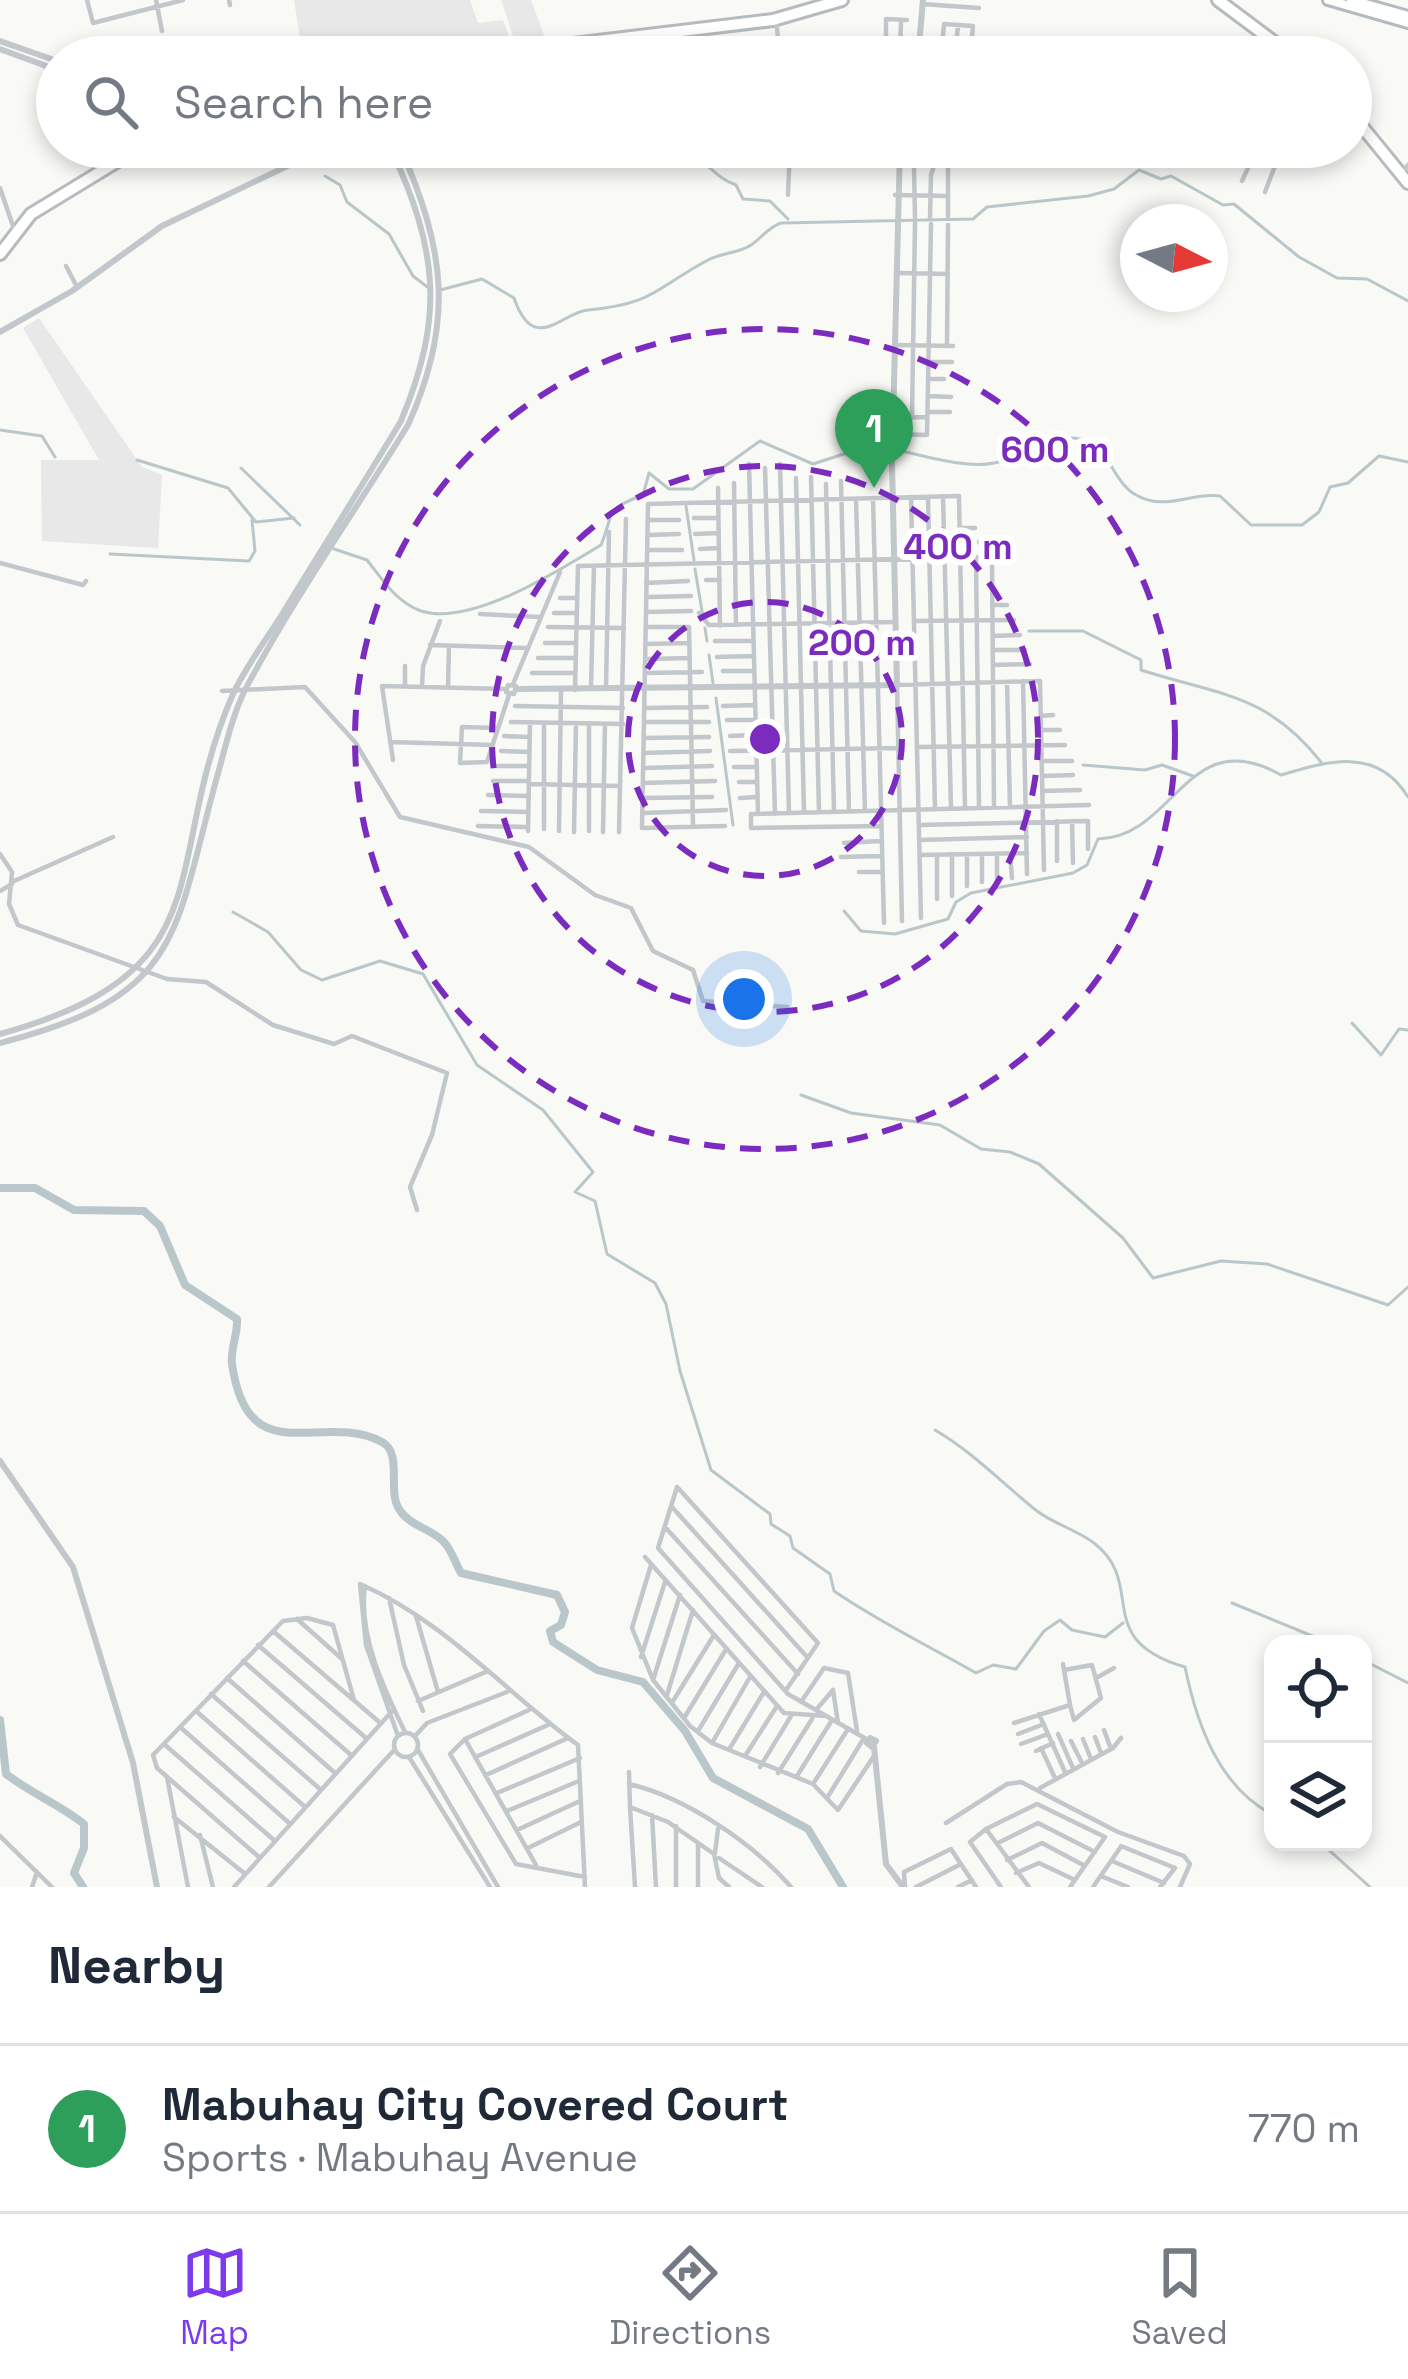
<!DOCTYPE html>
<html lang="en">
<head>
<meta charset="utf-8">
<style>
	body { margin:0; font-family:"Space Grotesk",sans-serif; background:#f6f6f7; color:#1f2937 }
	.controls { position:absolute; right:36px; bottom:36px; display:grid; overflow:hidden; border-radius:24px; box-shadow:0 6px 18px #0003 }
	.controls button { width:108px; height:108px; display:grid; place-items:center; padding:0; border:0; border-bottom:3px solid #e0e1e3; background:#fff; color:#1f2937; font:60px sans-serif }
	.compass { position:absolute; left:1120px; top:204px; width:108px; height:108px; border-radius:50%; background:#fff; box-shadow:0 6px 18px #0003; rotate:96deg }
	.you { position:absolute; left:744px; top:999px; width:42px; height:42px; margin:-30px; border:9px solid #fff; border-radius:50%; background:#1a73e8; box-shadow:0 0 0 18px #1a73e833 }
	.badge { display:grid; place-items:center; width:78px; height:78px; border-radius:50%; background:#7c3aed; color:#fff; font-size:39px; font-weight:700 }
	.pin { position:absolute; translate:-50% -99px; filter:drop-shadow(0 3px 6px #0008) }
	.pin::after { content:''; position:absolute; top:63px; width:42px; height:36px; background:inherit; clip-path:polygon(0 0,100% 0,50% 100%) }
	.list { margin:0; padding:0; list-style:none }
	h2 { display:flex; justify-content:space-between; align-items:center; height:156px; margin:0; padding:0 48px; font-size:51px }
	h2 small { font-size:39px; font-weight:400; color:#747a83 }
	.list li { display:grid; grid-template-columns:78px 1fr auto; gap:36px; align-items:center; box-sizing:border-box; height:168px; padding:0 48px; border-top:3px solid #e0e1e3 }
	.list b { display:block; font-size:45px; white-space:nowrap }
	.list p { margin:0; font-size:39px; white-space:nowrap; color:#747a83 }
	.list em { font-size:39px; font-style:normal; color:#747a83 }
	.icon { flex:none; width:66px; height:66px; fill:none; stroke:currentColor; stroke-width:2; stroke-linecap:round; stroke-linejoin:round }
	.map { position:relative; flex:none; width:1408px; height:1887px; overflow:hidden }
	.search { position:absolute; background:#fff; box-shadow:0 6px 18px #0003; left:36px; right:36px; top:36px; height:132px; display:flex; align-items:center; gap:30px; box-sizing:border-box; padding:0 42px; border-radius:66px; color:#747a83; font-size:45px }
	.sheet { height:324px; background:#fff }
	nav { display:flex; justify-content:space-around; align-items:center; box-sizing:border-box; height:168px; border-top:3px solid #e0e1e3; background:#fff; font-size:33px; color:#747a83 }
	nav a { display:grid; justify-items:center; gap:6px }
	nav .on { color:#7c3aed }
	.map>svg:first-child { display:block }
	.built { fill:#e7e8e7 }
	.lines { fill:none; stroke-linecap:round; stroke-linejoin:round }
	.stream { stroke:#b9c7ca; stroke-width:3 }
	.river { stroke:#b9c7ca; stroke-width:8 }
	.secondary-casing { stroke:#b4bbc0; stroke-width:14 }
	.primary-casing { stroke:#b5bbbf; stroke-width:16 }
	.minor { stroke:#c2c7cb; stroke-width:4.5 }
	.tertiary { stroke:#c2c7cb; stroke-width:6 }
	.secondary { stroke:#fff; stroke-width:8 }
	.primary { stroke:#fff; stroke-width:10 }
	.ring { fill:none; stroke:#7b2cbf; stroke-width:6; stroke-dasharray:21 15 }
	.centre { fill:#7b2cbf; stroke:#fff; stroke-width:6 }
	.ring-label { font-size:36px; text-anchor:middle; font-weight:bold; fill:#7b2cbf; stroke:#fff; stroke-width:12; stroke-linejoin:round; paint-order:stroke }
</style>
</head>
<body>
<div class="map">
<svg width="1408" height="1887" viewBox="0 0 1408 1887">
	<rect width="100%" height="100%" fill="#f9f9f6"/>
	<!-- built -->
	<path class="built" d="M294 0H470L478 23 503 20 515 55 303 57Z
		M501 0H531L547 43 519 53Z
		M39 318 142 467 162 475 158 548 42 541 41 460H99L23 328Z"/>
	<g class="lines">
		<!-- stream -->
		<path class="stream" d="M679 147C703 154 712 177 736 185L743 199 770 201 788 219
			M325 176 340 185 347 202 389 234 413 276 430 289
			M440 290 482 279 514 298C534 356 562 312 588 310 654 304 654 289 708 260 721 253 740 253 751 245 763 237 767 228 781 223L973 219 987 207 1088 196 1114 189 1139 170 1161 179 1171 176 1223 205 1234 204 1299 257 1337 278 1367 279 1408 301
			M0 430 42 436 55 457
			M897 450C926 456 967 469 994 463 1024 458 1045 432 1080 439 1110 444 1112 484 1138 496 1166 511 1192 492 1220 496L1251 525H1302L1319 512 1330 487 1348 483 1379 456 1408 462
			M137 460 228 488 256 522 294 518
			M241 468 300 525
			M686 506 694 560
			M334 549 367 560C382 579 396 602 421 611 472 627 561 569 601 545 615 512 603 510 643 495L649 473 669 489H693L760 441 813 464 850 452 867 460 888 452
			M110 554 249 561 255 551 252 520
			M695 569 703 617
			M705 628 707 641
			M1029 631H1083L1141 660V670C1218 695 1267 693 1321 762
			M709 655 713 683
			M716 698 733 825
			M1083 765 1145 770 1162 765 1193 776
			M844 911 861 931 895 934 948 919 956 902 971 893 1073 873 1087 865 1098 839C1175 838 1187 721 1281 775 1328 761 1377 746 1408 797
			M233 912 268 932 301 970 322 980 380 961 423 974 477 1065 543 1110 593 1172 575 1192 595 1201 607 1254 655 1283 666 1304 680 1371 711 1470 770 1514 771 1524 790 1536 793 1548 830 1574 834 1591C879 1622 927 1645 976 1673L993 1665 1016 1669 1044 1631 1060 1620 1072 1630 1105 1637 1123 1623
			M1352 1023 1381 1055 1399 1029 1408 1030
			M801 1095 851 1113 940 1125 981 1149 1010 1152 1039 1164 1123 1238 1153 1278 1221 1261 1267 1264 1388 1305 1408 1287
			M935 1430C974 1453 1002 1483 1037 1511 1054 1524 1077 1530 1094 1543 1148 1585 1090 1639 1185 1667 1197 1725 1219 1787 1273 1815
			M1232 1603 1332 1644
			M1363 1660 1408 1683
			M1320 1842 1370 1887"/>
		<!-- river -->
		<path class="river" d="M0 1188H35L74 1210 144 1211 160 1226 185 1285 237 1319C238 1335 230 1349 232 1364 248 1475 321 1410 382 1442 403 1453 387 1491 399 1509 409 1526 430 1528 443 1541 452 1550 455 1563 461 1573L557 1595 565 1612 561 1625 550 1631 553 1642 597 1670 643 1682 685 1731 713 1778 808 1829 843 1887
			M0 1720 6 1774C32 1794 59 1804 84 1824V1848L74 1873 83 1887"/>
		<!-- secondary casing -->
		<g class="secondary-casing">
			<path id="secondary" d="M1328 0 1408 23
				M1351 0 1408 16"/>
		</g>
		<!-- primary casing -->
		<g class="primary-casing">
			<path id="primary" d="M1218 0 1294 57
				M533 57 573 44 773 20 842 0
				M1351 113 1408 183
				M0 254 31 214 141 147"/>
		</g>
		<!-- minor -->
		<path class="minor" d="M87 0 93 23 183 0
			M156 0 162 31
			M229 0 230 5
			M922 4 979 8
			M776 19 780 57
			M886 57V19L907 20
			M900 57 901 21
			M941 57 944 24 973 26 970 57
			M955 57 958 25
			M1254 57 1263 37
			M948 147V216
			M1256 147 1278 158 1265 192
			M949 156 968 157
			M1405 169 1408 165
			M1242 181 1257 148
			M0 188 14 229
			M788 195 790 147
			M895 195 948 196
			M915 217 914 168 922 147
			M930 218 931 175 940 147
			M66 266 77 287
			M900 273 948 274
			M894 345 953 346
			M947 346 948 225
			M928 362H952
			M928 379H944
			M928 396 951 397
			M927 412H950
			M893 418 927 417
			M912 418 915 223
			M893 434 927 435 931 224
			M749 464 758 813
			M780 464 789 813
			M765 468 775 814
			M811 477 819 812
			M796 478 804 812
			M841 481 849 811
			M734 483 736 625
			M826 484 834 811
			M718 488 720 626
			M943 496 951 808
			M911 497 921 918
			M928 497 935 809
			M873 498 884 923
			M856 499 865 811
			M694 518H718
			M649 520H679
			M960 528H975
			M695 534 719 533
			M649 535 679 534
			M959 543 980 542
			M700 549 719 548
			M647 550H682
			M976 558 979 808
			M0 563 83 585 86 581
			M706 580H720
			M646 583 688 581
			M649 597 691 596
			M560 598H577
			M992 605H1007
			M646 612 691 611
			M554 613H577
			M699 613 709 625 896 622
			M480 614 540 617
			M914 621 1014 620
			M548 627 624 628
			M646 627H689L693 824
			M993 636 1020 635
			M715 641H751
			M545 643H575
			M646 644 689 643
			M430 645 527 648
			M993 650H1025
			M717 657 753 656
			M538 658H575
			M647 659 689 658
			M993 665 1030 664
			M723 671H754
			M532 673H574
			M647 673 702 672
			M1023 681 1027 874
			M1007 682 1010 807
			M513 684 560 572
			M508 685 516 686 514 694 506 692Z
			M405 686V666
			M422 687 423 666 440 621
			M591 687 594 566
			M448 688 449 646
			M606 688 609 532
			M575 690 578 566 992 557 994 807
			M222 691 305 687 355 742 400 817 529 847 595 895 631 908 653 951 693 970 703 1001 787 1007
			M515 706 623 708
			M723 706 754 705
			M646 708 707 707
			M1041 716 1053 715
			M727 720H755
			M511 722 623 724
			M644 722H709
			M497 728 462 727 460 763 487 762 509 695
			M1041 730H1060
			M504 736 529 737
			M730 736 754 735
			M644 738 709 737
			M390 742 492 745
			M917 747 1065 745
			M501 751 529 752
			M730 751 899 748
			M644 753 710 751
			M393 760 382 686 506 689
			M1042 761H1072
			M497 766H527
			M734 767H757
			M646 768 712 766
			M1042 776 1073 775
			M493 781H529
			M739 782H757
			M643 783 715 781
			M529 784 619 786
			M1042 791 1080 790
			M488 795 528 796
			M643 798 712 797
			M740 798 757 797
			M481 811 528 812
			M643 813 726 810
			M1057 821V861
			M1072 821 1073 863
			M919 825 1088 821V849
			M478 826 526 827
			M725 826 642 828 648 504 959 496 965 808
			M881 826 751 828V814L1089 805
			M544 829V723
			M528 831 530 722
			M559 831 561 690
			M589 831V723
			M574 832 576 723
			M603 832 605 724
			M619 832 626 519
			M919 840 1027 837
			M844 843 880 841
			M0 854 12 872 9 904 18 925 167 979 206 982 273 1025 334 1044 352 1036 447 1073 432 1135 410 1187 417 1210
			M952 854V896
			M1010 854 1012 878
			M920 855 1027 853
			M967 856V886
			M841 857 882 856
			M859 872H882
			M14 881 113 837
			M982 882V854
			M997 882V854
			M0 891 12 884
			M937 899V857
			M902 921 897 685 1040 681 1044 870
			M677 1487 658 1548 788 1694 868 1740
			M679 1489 818 1643 786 1690
			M672 1507 808 1658
			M665 1527 798 1674
			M645 1557 784 1713 826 1716
			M651 1565 632 1628 653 1680 690 1726 712 1743 813 1784 838 1810 874 1756
			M365 1586C358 1635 384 1689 405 1732
			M389 1598 404 1665 423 1711
			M416 1616 438 1692
			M297 1619 342 1659
			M273 1631 378 1721
			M258 1645 366 1738
			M641 1657 665 1582
			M243 1661 351 1755
			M1063 1664 1070 1705
			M227 1678 335 1773
			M1096 1678 1114 1668
			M653 1680 680 1595
			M211 1694 320 1789
			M667 1695 693 1610
			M418 1701 488 1671
			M673 1701 714 1635
			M801 1702 824 1668 848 1673 857 1731
			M529 1710 465 1739 450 1754 516 1864 585 1877
			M816 1710 833 1690 838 1723
			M196 1711 304 1806
			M1039 1714 1065 1772
			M684 1718 725 1651
			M1014 1723 1070 1705 1074 1720 1101 1698 1092 1665 1064 1670
			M180 1727 288 1822
			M1104 1730 1111 1749
			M698 1731 739 1663
			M394 1745a12 12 0 1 1 24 0a12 12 0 1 1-24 0Z
			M1018 1734 1044 1724
			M1058 1734 1073 1768
			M398 1736 366 1645 360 1584C445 1621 504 1691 578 1745L585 1887
			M415 1736 427 1723 507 1692
			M1095 1737 1101 1753
			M465 1739 536 1865
			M1083 1739 1091 1759
			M1071 1741 1082 1763
			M712 1743 750 1677
			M164 1744 275 1841
			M1021 1744 1048 1734
			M730 1748 764 1692
			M1041 1748 1054 1776
			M418 1750 498 1887
			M1036 1751 1053 1743
			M478 1756 550 1724
			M745 1756 777 1706
			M409 1757 490 1887
			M760 1767 791 1716
			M629 1772 630 1807 668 1822 714 1854 719 1878 729 1887
			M778 1773 812 1719
			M486 1775 568 1738
			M797 1776 832 1720
			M167 1777 188 1887
			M629 1784C685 1797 753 1843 791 1887
			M813 1784 848 1729
			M1040 1788 1113 1748 1121 1738
			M497 1793 580 1758
			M827 1798 864 1738
			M630 1807 635 1887
			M507 1811 579 1781
			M652 1815 656 1887
			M174 1817 244 1873
			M946 1823 1007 1784 1021 1782 1118 1832 1184 1856 1190 1864 1180 1887
			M676 1826V1887
			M986 1829 970 1842 1001 1887
			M517 1830 580 1801
			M200 1835 213 1887
			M0 1836 52 1887
			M998 1843 1038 1823 1095 1852
			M1121 1846 1175 1868
			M528 1848 581 1822
			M715 1853 718 1829
			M260 1858 157 1768 153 1755 283 1621 307 1618 333 1625 354 1700
			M719 1858 762 1887
			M1007 1860 1042 1843 1085 1866
			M1112 1861 1164 1883
			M1016 1873 1039 1863 1075 1880
			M1101 1876 1128 1887
			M32 1887 37 1872
			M234 1887 394 1709
			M269 1887 395 1749
			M698 1887V1843
			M905 1887 904 1872 951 1849 976 1887
			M916 1887 961 1864
			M958 1887 972 1880
			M1029 1887 986 1829 1037 1804 1105 1837 1070 1887
			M1093 1887 1120 1848
			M1160 1887 1175 1868"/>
		<!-- tertiary -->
		<path class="tertiary" d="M0 41 57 61
			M0 49 57 70
			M918 57 923 0
			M0 332 72 291 162 226 327 147
			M517 689 897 685 892 463 900 147
			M0 1034C231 970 158 866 233 694 247 664 269 636 286 608 324 546 363 484 401 421 445 316 438 249 390 147
			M0 1043C183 996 173 937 217 777 225 749 232 716 245 690 293 599 354 513 408 425 455 321 445 249 400 147
			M0 1461 73 1567 133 1763 157 1887
			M870 1738 876 1741 872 1747 867 1743Z
			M874 1747 886 1864 903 1887"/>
		<!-- secondary -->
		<use href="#secondary" class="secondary"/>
		<!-- primary -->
		<use href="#primary" class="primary"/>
	</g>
	<!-- distance rings -->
	<g class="ring">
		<circle cx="765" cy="739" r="137"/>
		<circle cx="765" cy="739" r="273"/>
		<circle cx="765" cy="739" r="410"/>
	</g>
	<circle cx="765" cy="739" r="18" class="centre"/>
	<g class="ring-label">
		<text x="1055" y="462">600 m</text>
		<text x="958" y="559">400 m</text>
		<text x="862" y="655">200 m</text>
	</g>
</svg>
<div class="controls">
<button><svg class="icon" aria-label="locate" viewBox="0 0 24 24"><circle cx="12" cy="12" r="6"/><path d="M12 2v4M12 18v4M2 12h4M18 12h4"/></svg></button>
<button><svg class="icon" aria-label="layers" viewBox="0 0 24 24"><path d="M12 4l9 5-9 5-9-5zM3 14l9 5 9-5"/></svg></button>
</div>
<svg class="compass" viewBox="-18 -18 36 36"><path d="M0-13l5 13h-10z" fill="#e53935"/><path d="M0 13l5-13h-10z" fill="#747a83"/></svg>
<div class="you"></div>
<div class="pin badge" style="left:874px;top:488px;background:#2e9e5b">1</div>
<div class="search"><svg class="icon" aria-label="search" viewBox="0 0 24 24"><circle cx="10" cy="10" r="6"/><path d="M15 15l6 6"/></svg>Search here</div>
</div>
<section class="sheet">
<h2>Nearby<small></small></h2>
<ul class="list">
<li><span class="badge" style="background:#2e9e5b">1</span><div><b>Mabuhay City Covered Court</b><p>Sports · Mabuhay Avenue</p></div><em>770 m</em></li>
</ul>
</section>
<nav>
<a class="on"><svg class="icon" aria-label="map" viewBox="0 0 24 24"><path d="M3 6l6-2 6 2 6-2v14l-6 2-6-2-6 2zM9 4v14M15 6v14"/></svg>Map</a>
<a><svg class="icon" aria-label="directions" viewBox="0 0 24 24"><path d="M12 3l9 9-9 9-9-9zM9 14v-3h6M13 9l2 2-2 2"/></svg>Directions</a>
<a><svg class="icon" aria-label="saved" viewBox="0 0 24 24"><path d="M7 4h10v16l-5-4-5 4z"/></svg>Saved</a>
</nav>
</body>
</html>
